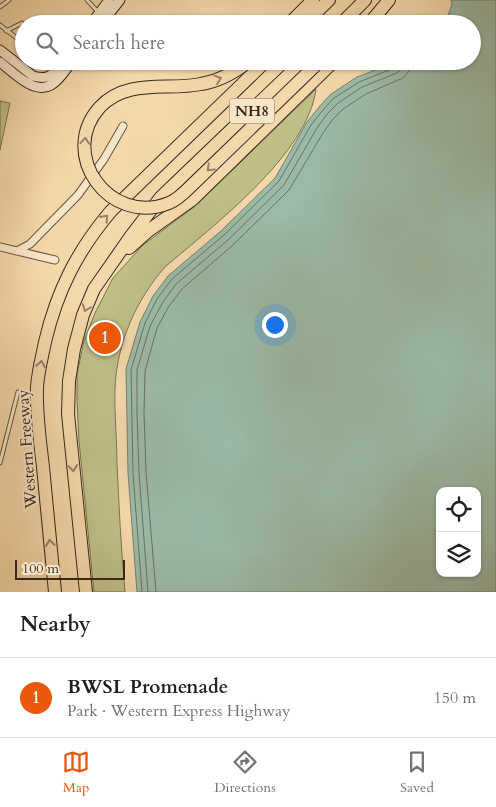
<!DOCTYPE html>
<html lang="en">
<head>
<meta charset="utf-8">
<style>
	body { margin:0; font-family:Cardo,serif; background:#f2f2f2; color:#202124 }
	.controls { position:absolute; right:15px; bottom:15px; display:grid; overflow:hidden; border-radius:10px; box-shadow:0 1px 4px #0004 }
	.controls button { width:45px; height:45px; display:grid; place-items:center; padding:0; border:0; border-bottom:1px solid #e0e0e0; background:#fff; color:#202124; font:25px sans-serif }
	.scale { position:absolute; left:15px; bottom:12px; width:110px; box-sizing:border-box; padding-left:5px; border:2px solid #38291f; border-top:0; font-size:14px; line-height:18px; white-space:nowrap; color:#38291f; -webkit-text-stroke:4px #f8e6c8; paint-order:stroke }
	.you { position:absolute; left:274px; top:324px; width:18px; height:18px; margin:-12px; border:4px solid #fff; border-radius:50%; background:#1a73e8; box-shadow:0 0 0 8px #1a73e833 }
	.badge { display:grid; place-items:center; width:32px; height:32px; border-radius:50%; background:#ea580c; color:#fff; font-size:16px; font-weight:700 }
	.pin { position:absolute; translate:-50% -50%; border:2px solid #fff; box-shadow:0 1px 5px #0006 }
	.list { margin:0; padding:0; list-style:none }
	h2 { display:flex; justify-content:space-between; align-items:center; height:65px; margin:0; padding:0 20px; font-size:21px }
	h2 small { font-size:16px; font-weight:400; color:#757577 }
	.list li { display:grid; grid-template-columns:32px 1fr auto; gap:15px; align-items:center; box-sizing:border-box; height:80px; padding:0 20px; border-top:1px solid #e0e0e0 }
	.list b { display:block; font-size:19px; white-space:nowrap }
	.list p { margin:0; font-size:16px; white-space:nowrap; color:#757577 }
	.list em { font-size:16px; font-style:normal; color:#757577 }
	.icon { flex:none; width:28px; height:28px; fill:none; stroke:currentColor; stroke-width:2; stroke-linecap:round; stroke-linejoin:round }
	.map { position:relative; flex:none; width:496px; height:592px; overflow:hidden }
	.search { position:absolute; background:#fff; box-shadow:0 1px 4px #0004; left:15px; right:15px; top:15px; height:55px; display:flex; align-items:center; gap:12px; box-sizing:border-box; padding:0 18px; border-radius:28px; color:#757577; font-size:19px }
	.sheet { height:145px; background:#fff }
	nav { display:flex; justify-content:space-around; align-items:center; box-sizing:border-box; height:70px; border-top:1px solid #e0e0e0; background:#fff; font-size:14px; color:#757577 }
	nav a { display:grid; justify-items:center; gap:2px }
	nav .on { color:#ea580c }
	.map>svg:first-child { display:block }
	.green { fill:#bebe87; stroke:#7b7453 }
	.water { fill:#9cbaa7; stroke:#748071; fill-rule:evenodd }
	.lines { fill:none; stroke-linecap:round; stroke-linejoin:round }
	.shore { stroke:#6a7263; stroke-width:1 }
	.lane-casing { stroke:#675542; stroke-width:5 }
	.street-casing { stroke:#675542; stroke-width:9 }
	.secondary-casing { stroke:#38291f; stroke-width:11 }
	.highway-casing { stroke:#38291f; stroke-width:14 }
	.lane { stroke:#f8e6c8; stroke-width:3 }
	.street { stroke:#f8e6c8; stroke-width:7 }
	.secondary { stroke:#f8e6c8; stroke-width:9 }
	.highway { stroke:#f4d8ab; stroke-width:12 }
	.highway-bridge-casing { stroke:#38291f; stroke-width:14; stroke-linecap:butt }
	.highway-bridge { stroke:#f4d8ab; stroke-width:12 }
	.oneway { stroke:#968065 }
	.labels { text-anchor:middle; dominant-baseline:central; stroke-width:4; stroke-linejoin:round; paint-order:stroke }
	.shield { fill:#f8e6c8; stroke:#726252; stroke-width:1 }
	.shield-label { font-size:15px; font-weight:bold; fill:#38291f }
	.street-label { font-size:16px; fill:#38291f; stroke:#f8e6c8 }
</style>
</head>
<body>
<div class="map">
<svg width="496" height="592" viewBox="0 0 496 592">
	<rect width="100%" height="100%" fill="#f4d8ab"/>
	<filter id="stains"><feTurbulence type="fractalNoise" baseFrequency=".004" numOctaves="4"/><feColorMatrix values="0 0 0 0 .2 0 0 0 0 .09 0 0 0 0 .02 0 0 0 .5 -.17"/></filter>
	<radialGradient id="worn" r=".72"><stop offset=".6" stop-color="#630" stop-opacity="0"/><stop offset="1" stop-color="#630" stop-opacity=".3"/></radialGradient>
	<!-- green -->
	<path class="green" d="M316 89C308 154 213 226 165 267 136 300 117 343 115 388 114 413 117 438 117 463 119 507 121 549 125 592H94L79 441 77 400V374L84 341 95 313 113 278 143 245 194 207Z
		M0 101 10 103 0 150Z"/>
	<!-- water -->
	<path class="water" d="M451 0H496V592H137L128 473 126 369 140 322 153 296 168 276 221 231 275 178 307 122 319 107 331 94 357 77 399 61H472V24H445L452 4ZM440 491H477V573H440Z"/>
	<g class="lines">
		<!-- shore -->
		<path class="shore" d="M142 592 133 473 131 370 145 323 157 299 172 279 224 235 279 181 311 125 323 110 334 98 359 82 394 68 397 61
			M148 592 139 473 137 413V370L150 326 163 302 176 284 228 240 284 185 317 128 327 114 338 103 362 87 397 73 402 68 403 61
			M156 592 146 472 144 413 145 371 157 328 169 306 182 289 233 245 289 190 323 133 333 119 343 109 366 94 403 78 409 71 411 61"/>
		<!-- lane casing -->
		<g class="lane-casing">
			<path id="lane" d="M87 0 98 12
				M0 7 9 0
				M0 25 23 43
				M6 31 22 23 24 27 23 43
				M0 463 18 392"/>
		</g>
		<!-- street casing -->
		<g class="street-casing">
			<path id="street" d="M0 247 55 260
				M17 251 30 244 78 195 104 159 123 126"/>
		</g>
		<!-- secondary casing -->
		<g class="secondary-casing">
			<path id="secondary" d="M91 24 109 0
				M101 24 120 0
				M0 50 33 76C50 81 52 74 62 61
				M0 62C13 72 34 95 51 85 60 80 66 69 72 61"/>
		</g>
		<!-- highway casing -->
		<g class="highway-casing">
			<path id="highway" d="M289 24 313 0
				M304 24 329 0
				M341 24 365 0
				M369 24 389 0
				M129 248 148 231 193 199 334 61
				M55 592C51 550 47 509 43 467 40 441 36 414 37 387 38 372 42 357 45 342 57 291 77 251 111 211L266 61
				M86 592 68 414 69 381 74 349 83 315 94 289 131 236 161 197 303 61"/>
		</g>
		<!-- lane -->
		<use href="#lane" class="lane"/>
		<!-- street -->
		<use href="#street" class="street"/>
		<!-- secondary -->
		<use href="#secondary" class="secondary"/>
		<!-- highway -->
		<use href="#highway" class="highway"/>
		<!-- highway-bridge casing -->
		<g class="highway-bridge-casing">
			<path id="highway-bridge" d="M249 61C234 73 220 81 201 84 167 91 127 78 100 107 57 154 110 227 169 203 177 200 184 193 190 187L320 61"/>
		</g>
		<!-- highway-bridge -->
		<use href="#highway-bridge" class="highway-bridge"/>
	</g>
	<!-- one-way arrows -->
	<defs><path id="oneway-chevron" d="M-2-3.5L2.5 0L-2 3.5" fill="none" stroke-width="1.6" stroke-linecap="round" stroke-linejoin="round" transform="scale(1.25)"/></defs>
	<g class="oneway">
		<use href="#oneway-chevron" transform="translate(218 79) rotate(-19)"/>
		<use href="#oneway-chevron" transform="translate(85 141) rotate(-86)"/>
		<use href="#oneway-chevron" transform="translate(210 168) rotate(136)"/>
		<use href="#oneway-chevron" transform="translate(105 218) rotate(-49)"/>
		<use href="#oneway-chevron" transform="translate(86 308) rotate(111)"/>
		<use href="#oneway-chevron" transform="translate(41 364) rotate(-81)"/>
		<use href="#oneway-chevron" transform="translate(73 468) rotate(84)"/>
		<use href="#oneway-chevron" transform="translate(50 543) rotate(-96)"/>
	</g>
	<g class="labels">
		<!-- shield labels -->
		<rect class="shield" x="229.5" y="98.5" width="45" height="25" rx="4"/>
		<g class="shield-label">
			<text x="252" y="111">NH8</text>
		</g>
		<!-- street labels -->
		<g class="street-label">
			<text transform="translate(27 449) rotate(-94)">Western Freeway</text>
		</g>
	</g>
	<rect width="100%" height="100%" filter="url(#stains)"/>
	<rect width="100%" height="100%" fill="url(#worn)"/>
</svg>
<div class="controls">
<button><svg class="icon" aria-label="locate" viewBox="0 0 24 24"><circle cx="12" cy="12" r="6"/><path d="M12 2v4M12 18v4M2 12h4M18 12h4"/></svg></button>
<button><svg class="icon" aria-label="layers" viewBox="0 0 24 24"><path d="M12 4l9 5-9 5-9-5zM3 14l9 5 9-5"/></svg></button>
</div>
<div class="scale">100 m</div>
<div class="you"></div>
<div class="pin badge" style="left:105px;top:338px">1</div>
<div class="search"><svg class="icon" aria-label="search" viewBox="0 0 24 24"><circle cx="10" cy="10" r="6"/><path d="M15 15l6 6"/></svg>Search here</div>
</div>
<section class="sheet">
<h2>Nearby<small></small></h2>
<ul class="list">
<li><span class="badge">1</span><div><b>BWSL Promenade</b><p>Park · Western Express Highway</p></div><em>150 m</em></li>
</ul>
</section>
<nav>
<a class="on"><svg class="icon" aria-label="map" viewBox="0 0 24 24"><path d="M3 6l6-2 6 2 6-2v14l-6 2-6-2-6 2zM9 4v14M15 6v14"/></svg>Map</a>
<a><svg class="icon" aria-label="directions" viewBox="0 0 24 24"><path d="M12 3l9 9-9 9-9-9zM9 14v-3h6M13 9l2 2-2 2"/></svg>Directions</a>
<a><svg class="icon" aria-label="saved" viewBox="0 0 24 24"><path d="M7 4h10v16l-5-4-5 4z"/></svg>Saved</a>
</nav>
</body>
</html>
